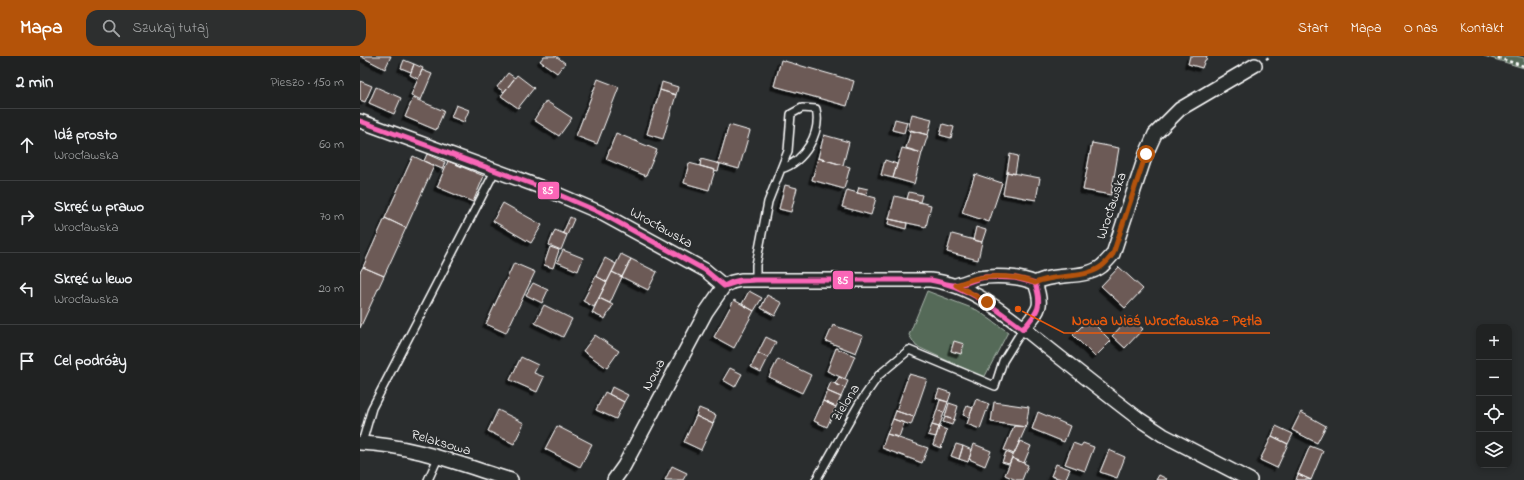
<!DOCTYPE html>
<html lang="pl">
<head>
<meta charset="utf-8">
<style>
	body { margin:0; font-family:"Indie Flower",sans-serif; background:#2d2f2f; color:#f1f3f6 }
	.controls { position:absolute; right:12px; bottom:12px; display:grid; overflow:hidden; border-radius:8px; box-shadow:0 2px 6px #0003 }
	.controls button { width:36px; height:36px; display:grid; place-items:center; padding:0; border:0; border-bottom:1px solid #3d3f40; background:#202222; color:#f1f3f6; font:20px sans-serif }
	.stop { position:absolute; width:12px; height:12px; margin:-9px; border:3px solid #b45309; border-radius:50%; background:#fff }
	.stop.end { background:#b45309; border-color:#fff; box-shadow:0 1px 4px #0008 }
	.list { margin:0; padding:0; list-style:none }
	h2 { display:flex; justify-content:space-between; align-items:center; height:52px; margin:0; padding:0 16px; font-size:17px }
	h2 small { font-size:13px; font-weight:400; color:#a2a4a5 }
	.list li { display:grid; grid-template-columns:26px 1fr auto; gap:12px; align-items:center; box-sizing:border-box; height:72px; padding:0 16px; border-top:1px solid #3d3f40 }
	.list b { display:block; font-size:15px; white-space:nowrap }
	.list p { margin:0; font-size:13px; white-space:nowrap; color:#a2a4a5 }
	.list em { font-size:13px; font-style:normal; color:#a2a4a5 }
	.icon { flex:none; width:22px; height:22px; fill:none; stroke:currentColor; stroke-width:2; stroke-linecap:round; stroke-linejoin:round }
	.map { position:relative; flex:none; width:1164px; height:424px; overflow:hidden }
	header { display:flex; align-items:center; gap:24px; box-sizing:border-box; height:56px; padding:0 20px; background:#b45309; color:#fff }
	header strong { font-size:19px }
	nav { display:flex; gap:22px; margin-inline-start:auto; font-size:14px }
	.search { width:280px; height:36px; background:#2d2f2f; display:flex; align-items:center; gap:10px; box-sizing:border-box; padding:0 14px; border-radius:12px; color:#a2a4a5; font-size:15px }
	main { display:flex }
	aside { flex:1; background:#202222 }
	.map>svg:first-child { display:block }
	.green { fill:#546b58; stroke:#aab5ac }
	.building { fill:#6c5a56; stroke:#fff; filter:url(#shadow) }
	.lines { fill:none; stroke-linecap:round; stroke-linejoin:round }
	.service-casing { stroke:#fff; stroke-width:10 }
	.minor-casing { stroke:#fff; stroke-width:16 }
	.path { stroke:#fff; stroke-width:2.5; stroke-dasharray:3 3; stroke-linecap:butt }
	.service { stroke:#2a2d2e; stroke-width:7 }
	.minor { stroke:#2a2d2e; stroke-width:13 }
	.bus-1-casing { stroke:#2a2d2e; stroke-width:8 }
	.bus-1 { stroke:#fa66b7; stroke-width:5 }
	.route { stroke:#b45309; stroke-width:5 }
	.labels { text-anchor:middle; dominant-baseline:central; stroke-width:4; stroke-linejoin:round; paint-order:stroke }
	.street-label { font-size:14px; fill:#fff; stroke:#2a2d2e }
	.leader { fill:none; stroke:#e8590c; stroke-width:1.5 }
	.callout-dot { fill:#e8590c; stroke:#2a2d2e; stroke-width:1.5 }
	.callout-label { font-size:15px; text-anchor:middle; font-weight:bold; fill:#e8590c; stroke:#2a2d2e; stroke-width:4; stroke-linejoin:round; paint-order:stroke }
	.line-badge { stroke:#2a2d2e; stroke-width:1.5 }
	.badge-label { font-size:11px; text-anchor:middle; font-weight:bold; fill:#fff }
</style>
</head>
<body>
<header>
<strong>Mapa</strong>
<div class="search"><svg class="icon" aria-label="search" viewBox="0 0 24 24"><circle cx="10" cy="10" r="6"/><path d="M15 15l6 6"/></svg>Szukaj tutaj</div>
<nav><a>Start</a><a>Mapa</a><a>O nas</a><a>Kontakt</a></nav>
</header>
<main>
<aside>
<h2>2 min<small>Pieszo · 150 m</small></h2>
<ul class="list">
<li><svg class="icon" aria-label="ahead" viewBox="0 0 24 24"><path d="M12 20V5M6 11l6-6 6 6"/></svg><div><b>Idź prosto</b><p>Wrocławska</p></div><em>60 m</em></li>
<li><svg class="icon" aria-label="right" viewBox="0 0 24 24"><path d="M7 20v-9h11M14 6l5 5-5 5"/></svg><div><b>Skręć w prawo</b><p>Wrocławska</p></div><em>70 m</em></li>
<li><svg class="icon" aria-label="left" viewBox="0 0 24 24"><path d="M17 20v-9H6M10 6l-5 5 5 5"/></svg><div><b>Skręć w lewo</b><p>Wrocławska</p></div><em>20 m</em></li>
<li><svg class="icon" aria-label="arrive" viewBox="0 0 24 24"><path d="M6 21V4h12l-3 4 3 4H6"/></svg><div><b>Cel podróży</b></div></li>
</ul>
</aside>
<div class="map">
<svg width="1164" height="424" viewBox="0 0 1164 424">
	<defs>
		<filter id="shadow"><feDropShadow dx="-3.5" dy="3.5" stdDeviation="0" flood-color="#0009"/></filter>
	</defs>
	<rect width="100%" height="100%" fill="#2a2d2e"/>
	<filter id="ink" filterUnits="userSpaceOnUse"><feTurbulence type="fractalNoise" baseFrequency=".025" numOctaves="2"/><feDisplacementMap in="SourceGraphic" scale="8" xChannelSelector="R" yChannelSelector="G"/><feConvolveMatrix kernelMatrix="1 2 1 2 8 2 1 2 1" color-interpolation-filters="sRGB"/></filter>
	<g filter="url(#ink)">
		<!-- green -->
		<path class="green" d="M1124 0H1156L1164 2V12Z
			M567 235 617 254 648 276 624 322 556 290 549 279Z"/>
		<!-- building -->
		<path class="building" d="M0 0H31L25 13Z
			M184 0H196L205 7 197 17 180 5Z
			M830 0H847L846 4H845L842 12 828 8Z
			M44 4 54 8 51 16 41 12Z
			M421 4 494 25 487 50 414 30Z
			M54 8 63 12 58 23 50 19Z
			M62 14 72 18 61 44 51 39Z
			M148 17 155 22 144 36 137 31Z
			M157 19 174 32 158 52 141 40Z
			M238 23 259 31 237 88 216 80Z
			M0 25 12 30 5 46 0 44Z
			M302 26 318 31 316 39 300 34Z
			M16 31 41 42 34 58 9 47Z
			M300 34 316 39 303 83 287 78Z
			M53 42 84 55 76 74 45 61Z
			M186 45 212 62 199 80 174 64Z
			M96 49 109 54 104 66 91 61Z
			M552 58 572 63 568 79 548 74Z
			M535 63 547 66 544 77 532 74Z
			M583 68 594 71 591 82 580 79Z
			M369 69 390 75 379 113 358 107Z
			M551 74 568 79 562 97 546 92Z
			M256 77 297 94 286 120 246 103Z
			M464 79 489 86 483 109 458 102Z
			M732 87 759 92 751 139 723 134Z
			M542 92 562 97 554 128 533 122Z
			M67 98 85 106 82 113 64 105Z
			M650 98 658 100 655 118 647 116Z
			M53 100 74 110 46 172 25 162Z
			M458 102 490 111 484 133 452 124Z
			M341 103 360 108 358 115 340 110Z
			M525 104 537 108 533 122 521 119Z
			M88 105 124 120 113 146 77 131Z
			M329 107 355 114 349 134 324 127Z
			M647 116 680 122 676 144 643 138Z
			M615 118 642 127 629 166 602 157Z
			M425 129 437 132 431 156 419 153Z
			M499 131 508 133 506 139 497 137Z
			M487 134 516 142 511 159 482 151Z
			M549 136 562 139 560 146 547 143Z
			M535 140 571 149 566 171 529 163Z
			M143 147 182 169 171 187 133 165Z
			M210 161 214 163 207 179 203 177Z
			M25 162 46 172 24 220 3 211Z
			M529 163 547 167 546 173 528 168Z
			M616 171 626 174 622 186 613 184Z
			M195 174 207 179 201 194 189 189Z
			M592 178 622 186 618 204 587 196Z
			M190 191 199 194 193 212 184 209Z
			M203 194 223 202 218 215 197 206Z
			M261 198 271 203 262 221 252 216Z
			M245 202 256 208 247 226 236 220Z
			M271 203 297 216 288 234 262 221Z
			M154 207 175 216 146 277 126 268Z
			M3 211 24 220 0 272V216Z
			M759 211 783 233 765 252 741 230Z
			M252 216 262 221 250 247 239 242Z
			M236 220 247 226 234 251 223 245Z
			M173 227 188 234 182 247 166 239Z
			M389 235 402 242 394 255 382 248Z
			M407 239 422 247 415 260 401 252Z
			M239 242 253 249 245 263 232 257Z
			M374 244 394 255 374 292 354 281Z
			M184 249 212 263 203 281 175 267Z
			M770 261 783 273 765 292 752 280Z
			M729 263 751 285 735 301 713 279Z
			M473 269 503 280 496 297 466 285Z
			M235 279 259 295 247 312 223 295Z
			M406 281 416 286 408 302 398 297Z
			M594 285 604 288 601 298 591 295Z
			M476 292 495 300 485 323 467 315Z
			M398 297 408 302 401 316 391 311Z
			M161 301 178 309 174 317 184 321 177 336 150 324Z
			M418 303 451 319 442 337 409 321Z
			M370 312 382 318 375 331 363 324Z
			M549 318 567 323 554 361 536 355Z
			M479 321 488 325 485 332 475 328Z
			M471 326 485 332 481 341 467 335Z
			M252 331 268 339 264 346 249 338Z
			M579 333 591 337 588 346 576 342Z
			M467 335 481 341 476 351 463 345Z
			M245 336 264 346 256 363 236 354Z
			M616 343 629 348 620 373 607 368Z
			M580 344 588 346 584 357 577 354Z
			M463 345 476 351 467 371 454 365Z
			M634 346 669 351 666 371 631 366Z
			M589 347 598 350 594 364 585 361Z
			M607 350 613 352 609 361 603 359Z
			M339 352 356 359 353 368 336 360Z
			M138 354 164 367 154 388 128 375Z
			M577 354 584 357 579 371 572 369Z
			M536 355 554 361 551 369 533 363Z
			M678 356 710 370 704 386 672 373Z
			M941 356 966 370 957 387 932 374Z
			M336 360 353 368 341 394 324 386Z
			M585 361 594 364 592 369 583 366Z
			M533 363 544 367 539 381 527 378Z
			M572 369 579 371 576 381 568 379Z
			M197 370 232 388 220 411 185 393Z
			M654 370 666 371 654 398 644 394Z
			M916 370 933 378 928 388 912 380Z
			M579 371 587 374 581 392 573 389Z
			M527 378 568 392 562 407 522 392Z
			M912 380 928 388 917 412 900 404Z
			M660 385 671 390 664 407 652 402Z
			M713 387 721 390 723 387 734 391 725 415 705 408Z
			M596 388 603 390 599 403 591 400Z
			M614 388 631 395 625 410 609 403Z
			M603 390 612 394 608 406 599 403Z
			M950 390 963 395 951 424 938 418Z
			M749 394 765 401 757 422 740 416Z
			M646 396 653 399 649 408 642 406Z
			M652 402 668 409 662 424H656L645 419Z
			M696 408 710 413 705 424 691 420Z
			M312 410 327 417 323 424H305Z
			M938 418 951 424H936Z
			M799 419 807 423 806 424H796Z"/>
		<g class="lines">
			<!-- service casing -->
			<g class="service-casing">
				<path id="service" d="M396 224V209L408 146 428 95 431 58 442 52 456 53C462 77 444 106 421 113
					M2 387 12 352 135 115
					M68 424 78 402
					M456 424 499 348 519 319 549 294 635 330 643 305 663 273"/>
			</g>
			<!-- minor casing -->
			<g class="minor-casing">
				<path id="minor" d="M0 65 183 132 239 156 345 214 364 230
					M675 227C695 216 724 224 742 210 746 206 750 202 753 198L786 98 795 78 820 53 895 9
					M596 229C603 227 611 224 618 222 635 219 659 220 675 227 684 251 679 254 663 273
					M0 387C52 389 102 409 151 424
					M254 424 264 410 346 256 364 230 372 226 381 224H570C617 229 656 267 692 295 721 318 750 341 779 363L803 379 890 424"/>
			</g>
			<!-- path -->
			<path class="path" d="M1132 0 1164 10
				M906 3 911 0"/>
			<!-- service -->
			<use href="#service" class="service"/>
			<!-- minor -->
			<use href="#minor" class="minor"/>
			<!-- bus-1 casing -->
			<g class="bus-1-casing">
				<path id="bus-1" d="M0 65 183 132 239 156 345 214 364 230
					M626 221 655 222 675 227C683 250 678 256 663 273 634 251 607 230 570 224 579 225 589 230 598 229 607 228 616 222 626 221Z
					M381 224H396L380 225 364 230 372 226Z
					M396 224H570"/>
			</g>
			<!-- bus-1 -->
			<use href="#bus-1" class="bus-1"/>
		</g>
	</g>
	<g class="lines" filter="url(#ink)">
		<!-- route -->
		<path class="route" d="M627 246 596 229C603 227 611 223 618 222 635 219 658 220 675 227 695 217 724 224 742 210 746 207 750 202 753 198L786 98"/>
	</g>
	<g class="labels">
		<!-- street labels -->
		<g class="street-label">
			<text transform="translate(752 150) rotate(-72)">Wrocławska</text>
			<text transform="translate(301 172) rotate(29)">Wrocławska</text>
			<text transform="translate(294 319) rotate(-62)">Nowa</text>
			<text transform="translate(486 347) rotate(-58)">Zielona</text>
			<text transform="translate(81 387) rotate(16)">Relaksowa</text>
		</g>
	</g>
	<!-- callouts -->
	<path class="leader" d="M658 253L704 277H910"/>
	<circle class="callout-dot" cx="658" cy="253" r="4"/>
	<g class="callout-label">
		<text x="807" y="269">Nowa Wieś Wrocławska - Pętla</text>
	</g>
	<g class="line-badge">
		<rect x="177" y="125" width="23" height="19" rx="4" fill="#fa66b7"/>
		<rect x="472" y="214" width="22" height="20" rx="4" fill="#fa66b7"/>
	</g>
	<g class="badge-label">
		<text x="188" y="138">85</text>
		<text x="483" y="228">85</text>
	</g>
</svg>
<div class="controls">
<button>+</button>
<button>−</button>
<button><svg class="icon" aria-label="locate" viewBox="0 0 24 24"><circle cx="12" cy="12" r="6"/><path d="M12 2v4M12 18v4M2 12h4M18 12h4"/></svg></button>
<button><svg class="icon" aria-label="layers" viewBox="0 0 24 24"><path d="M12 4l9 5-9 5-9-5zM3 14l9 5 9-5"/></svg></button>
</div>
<div class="stop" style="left:786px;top:98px"></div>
<div class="stop end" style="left:627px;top:246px"></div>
</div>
</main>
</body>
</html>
